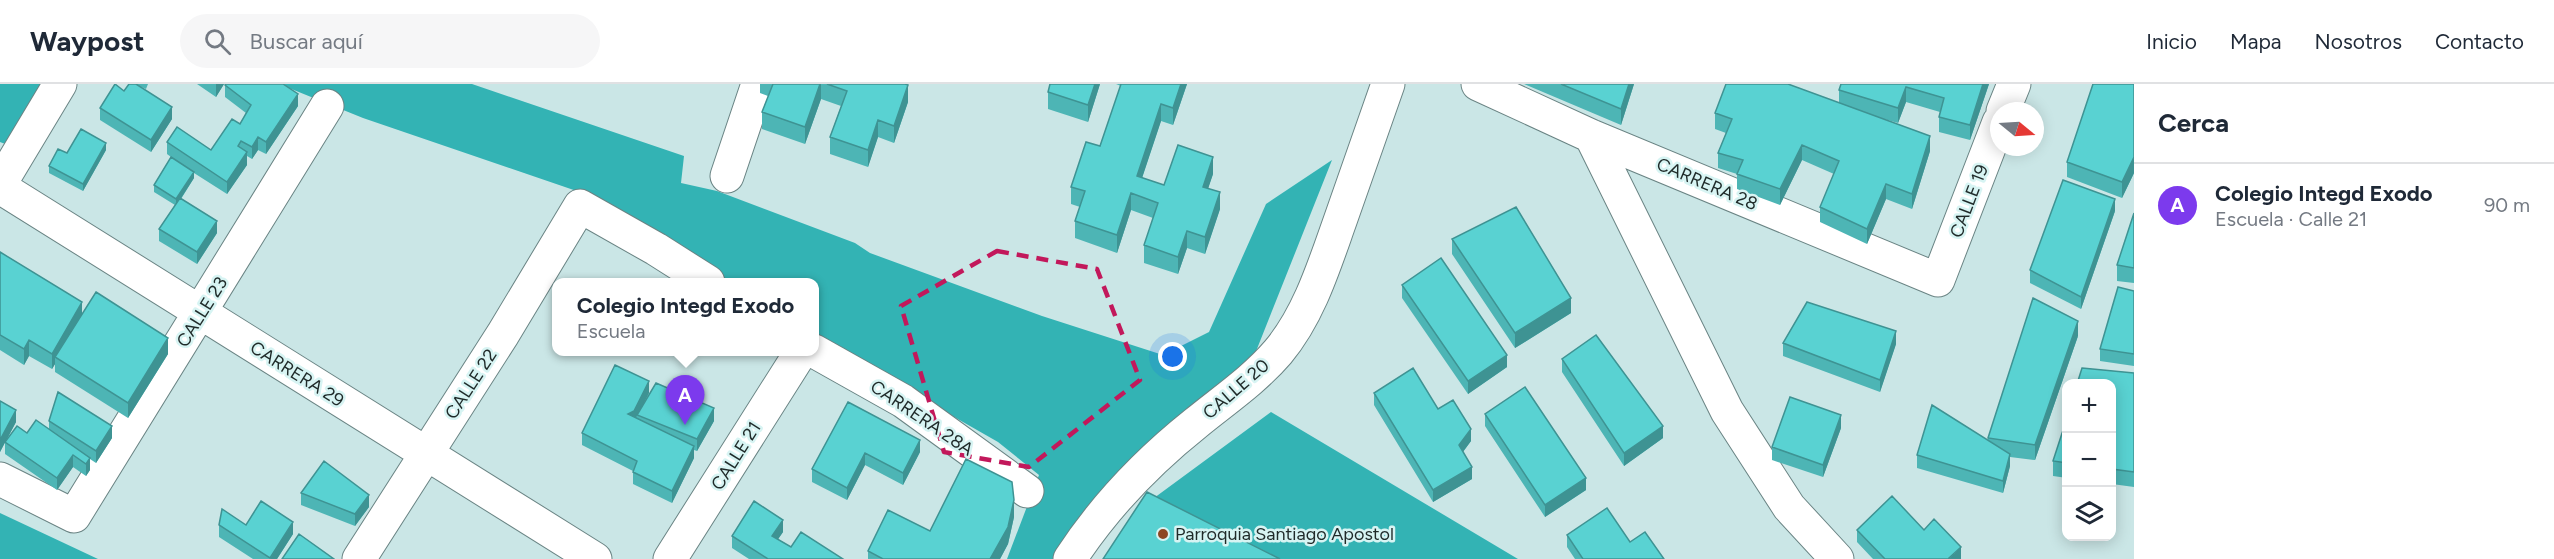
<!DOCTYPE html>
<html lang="es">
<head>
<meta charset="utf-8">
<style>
	body { margin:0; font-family:Figtree,sans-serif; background:#f6f6f7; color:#1f2937 }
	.controls { position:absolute; right:18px; bottom:18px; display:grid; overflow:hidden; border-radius:12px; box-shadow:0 3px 15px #0003 }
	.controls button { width:54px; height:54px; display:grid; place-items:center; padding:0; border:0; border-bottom:2px solid #e0e1e3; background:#fff; color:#1f2937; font:30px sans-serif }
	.compass { position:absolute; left:1990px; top:18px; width:54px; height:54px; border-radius:50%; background:#fff; box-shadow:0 3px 15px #0003; rotate:108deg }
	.you { position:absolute; left:1173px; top:273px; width:21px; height:21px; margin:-15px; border:4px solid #fff; border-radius:50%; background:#1a73e8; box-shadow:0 0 0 9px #1a73e833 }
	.badge { display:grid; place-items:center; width:39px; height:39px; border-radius:50%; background:#7c3aed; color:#fff; font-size:20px; font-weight:700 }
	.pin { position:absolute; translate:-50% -50px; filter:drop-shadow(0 2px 3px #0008) }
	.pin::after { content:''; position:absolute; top:32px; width:21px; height:18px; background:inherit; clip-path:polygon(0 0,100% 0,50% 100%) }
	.popup { position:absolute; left:552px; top:194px; width:267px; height:78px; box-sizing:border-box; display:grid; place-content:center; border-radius:12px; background:#fff; filter:drop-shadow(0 2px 4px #0005); font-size:20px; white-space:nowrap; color:#747a83 }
	.popup b { font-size:22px; color:#1f2937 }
	.popup::after { content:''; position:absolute; left:50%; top:100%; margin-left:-12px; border:12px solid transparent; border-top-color:#fff }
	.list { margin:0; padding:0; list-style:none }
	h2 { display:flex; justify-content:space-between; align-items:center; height:78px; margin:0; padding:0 24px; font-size:26px }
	h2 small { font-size:20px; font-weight:400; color:#747a83 }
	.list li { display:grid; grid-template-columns:39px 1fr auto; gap:18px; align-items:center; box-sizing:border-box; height:84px; padding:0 24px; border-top:2px solid #e0e1e3 }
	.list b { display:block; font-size:22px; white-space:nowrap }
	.list p { margin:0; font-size:20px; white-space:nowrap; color:#747a83 }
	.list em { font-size:20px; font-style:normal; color:#747a83 }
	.icon { flex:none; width:33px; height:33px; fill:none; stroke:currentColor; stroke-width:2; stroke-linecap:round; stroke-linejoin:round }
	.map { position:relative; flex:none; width:2134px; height:475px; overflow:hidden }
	header { display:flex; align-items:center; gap:36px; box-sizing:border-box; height:84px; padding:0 30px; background:#fff; border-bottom:2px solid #e0e1e3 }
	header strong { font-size:28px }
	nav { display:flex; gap:33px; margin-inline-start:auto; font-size:21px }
	.search { width:420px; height:54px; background:#f6f6f7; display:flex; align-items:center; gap:15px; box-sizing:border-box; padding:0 21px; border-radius:33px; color:#747a83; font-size:22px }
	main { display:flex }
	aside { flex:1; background:#fff }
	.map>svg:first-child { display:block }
	.forest { fill:#33b3b4 }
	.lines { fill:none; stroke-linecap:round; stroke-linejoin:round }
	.street-casing { stroke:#6a8484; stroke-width:35 }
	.street { stroke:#fff; stroke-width:33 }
	.wall { fill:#4db5b5 }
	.shaded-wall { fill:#3e9393 }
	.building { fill:#59d2d2; stroke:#3e9393; stroke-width:1.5 }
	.marked { fill:none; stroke:#c2185b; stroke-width:4.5; stroke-dasharray:12 8; stroke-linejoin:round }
	.poi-dot { fill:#8d4623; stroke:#d7f4f3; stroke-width:2 }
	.labels { text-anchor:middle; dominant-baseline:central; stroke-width:5; stroke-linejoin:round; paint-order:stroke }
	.street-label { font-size:18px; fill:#1f2a29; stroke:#d7f4f3 }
	.poi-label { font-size:18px; fill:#1f2a29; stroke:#d7f4f3; text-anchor:start }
</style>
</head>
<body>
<header>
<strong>Waypost</strong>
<div class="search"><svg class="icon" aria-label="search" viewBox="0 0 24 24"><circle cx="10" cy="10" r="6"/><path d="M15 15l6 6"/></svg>Buscar aquí</div>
<nav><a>Inicio</a><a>Mapa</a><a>Nosotros</a><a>Contacto</a></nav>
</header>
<main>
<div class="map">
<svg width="2134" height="475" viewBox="0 0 2134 475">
	<rect width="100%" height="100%" fill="#cae6e6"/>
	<!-- forest -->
	<path class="forest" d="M0 0H44L8 61 0 58Z
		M279 0H472L684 72 681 99 717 107 855 159 870 169 1042 232 1163 271 1209 248 1266 120 1332 76 1249 285 1065 475H1007L1039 391 998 358 814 253V198H727L600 115 363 34Z
		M1271 328 1518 475H1267L1154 414Z
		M0 429 98 475H0Z"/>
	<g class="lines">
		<!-- street casing -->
		<g class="street-casing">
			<path id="street" d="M1478 0 1591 52 1938 196 1999 38
				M2003 27 2014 0
				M1591 52 1727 327 1789 423 1837 475
				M727 92 758 0
				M0 100 60 0
				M0 103 595 475
				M814 267 903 317 1027 407
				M0 395 74 432 327 22
				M359 475 503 250 580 122 656 165 708 198
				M670 475 801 268
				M1070 475C1104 423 1147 378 1196 339 1224 316 1254 296 1278 268 1309 231 1324 182 1340 137 1356 91 1372 46 1388 0"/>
		</g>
		<!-- street -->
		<use href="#street" class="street"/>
	</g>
	<!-- wall -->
	<path class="wall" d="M129 0H148L146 5 137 1 172 35 151 68 100 36V24L124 7Z
		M197 0H224L216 13Z
		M760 0H905L908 18 894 59 878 53 868 83 830 70V53L841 22 821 15 805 60 762 45V28L768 12 760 9Z
		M1100 0 1088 38 1048 25V8Z
		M1116 0H1187L1173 41 1161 37 1142 94 1164 101 1213 90 1208 104 1220 125 1205 170 1187 164 1178 190 1144 179V161L1153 134 1131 126 1117 169 1075 154V137L1080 123 1071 120V103L1100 62 1121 2Z
		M1524 0H1634L1621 41Z
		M1841 0H1989L1970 56 1939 48V33L1940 28 1906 18 1898 39 1884 35 1930 67 1912 125 1886 115 1867 160 1820 138V123L1834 90 1802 76 1780 121 1737 105V90L1718 84V69L1726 49 1715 45V29L1839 18V6Z
		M2134 0V89L2122 114 2067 93V78Z
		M225 1 298 22 266 70 258 66 252 75 247 72V81L227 110 194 89V94L181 115 217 149 197 180 159 157V145L175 121 154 108V101L171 73 167 70V58L211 66 240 40 246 29 225 13Z
		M106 66 83 107 49 89V82L67 69Z
		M2115 127 2081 225 2030 199V186Z
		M2134 129V199L2117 197V181Z
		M1452 155 1571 229 1515 264 1452 170Z
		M0 168 82 229 168 270 128 334 55 288V280L52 285 29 272 24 281 0 266Z
		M1402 201 1507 283 1468 310 1402 214Z
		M2134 207V282L2100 277V265Z
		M2078 252 2035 376 2010 373V382L2003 409 1917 384V371L1988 356V354Z
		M1783 259 1896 260 1880 308 1783 272Z
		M1562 275 1663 354 1624 382 1562 288Z
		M2134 289V403L2112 400V300Z
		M649 309 644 318 714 337 697 367 694 366V374L672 419 633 400V387L582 361V349Z
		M1374 309 1438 325 1471 357 1463 368 1472 395 1433 418 1374 321Z
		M0 317 16 338 6 357 27 349 49 346V337L112 354 96 379 90 375V386L86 392 73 383 57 406 5 370V358L0 368Z
		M848 318 920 368 903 401 865 381 847 416 812 398V385Z
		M1485 330 1586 406 1545 433 1485 342Z
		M2067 334V394L2053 392V377Z
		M1841 344 1823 393 1772 376V363Z
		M301 409 369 423 355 442 301 421Z
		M1014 433 1008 460 1000 475H868V467L930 447Z
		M219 441 293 450 277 475H253L219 453Z
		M1857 446H1924L1961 475H1873L1857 458Z
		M783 448 778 455 791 463 843 475H749L732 464V452Z
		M1567 451 1630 458 1664 475H1575L1567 463Z"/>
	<!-- shaded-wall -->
	<path class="shaded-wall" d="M216 0H224L216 13Z
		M820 0H821V15L805 60V43Z
		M1095 0H1100L1088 38V21Z
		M1181 0H1187L1173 41V24Z
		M1629 0H1634L1621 41V25Z
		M1983 0H1989L1970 56V41Z
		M908 1V18L894 59V42Z
		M1906 3V18L1898 39V24Z
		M298 10V22L266 70V58Z
		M1161 20V37L1137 109V92Z
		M172 23V35L151 68V56Z
		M878 36V53L868 83V66Z
		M1930 52V67L1912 125V110Z
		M258 53V66L252 75V63Z
		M106 59V66L83 107V100Z
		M1802 61V76L1780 121V105Z
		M247 68V81L227 110V98Z
		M1213 73V90L1203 120V103Z
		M2134 73V89L2122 114V98Z
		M194 88V94L176 122V115Z
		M1886 100V115L1867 160V145Z
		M1220 108V125L1205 170V153Z
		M1131 109V126L1117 169V151Z
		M2115 115V127L2081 225V213Z
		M217 137V149L197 180V168Z
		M1187 147V164L1178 190V173Z
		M1571 214V229L1515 264V249Z
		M82 218V233L55 273V280L52 285V270Z
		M2078 237V252L2035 376V361Z
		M1896 247V260L1880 308V296Z
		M168 254V270L128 334V319Z
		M29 256V272L24 281V265Z
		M1507 271V283L1468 310V297Z
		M649 297V309L638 331H637L634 340 628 330Z
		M714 324V337L697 367V355Z
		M16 326V338L0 368V356Z
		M1841 331V344L1823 393V381Z
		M112 342V354L96 379V367Z
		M1663 342V354L1624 382V369Z
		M1471 345V357L1459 373V361Z
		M920 356V368L903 401V389Z
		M694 362V374L672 419V407Z
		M865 369V381L847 416V404Z
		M2010 370V382L2003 409V397Z
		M73 371V383L57 406V394Z
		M90 374V386L86 392V380Z
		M1472 383V395L1433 418V406Z
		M1586 394V406L1545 433V421Z
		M369 411V423L355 442V430Z
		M1014 416V433L1008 460 1000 475H990Z
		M783 436V448L772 464V452Z
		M293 438V450L277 475H270Z
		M1961 463V475H1949Z"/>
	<!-- building -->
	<path class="building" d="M115 0 124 7 129 0H136L172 23 151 56 100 24Z
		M226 0H283L298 10 266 58 258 53 252 63 241 57 238 62 247 68 227 98 167 58 177 43 211 66 232 35 240 40 251 21 225 1Z
		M773 0H820L805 43 762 28Z
		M827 0H905L908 1 894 42 878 36 868 66 830 53 847 7Z
		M1050 0H1095L1088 21 1048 8Z
		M1121 0H1181L1173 24 1161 20 1137 92 1164 101 1178 61 1213 73 1203 103 1220 108 1205 153 1187 147 1178 173 1144 161 1158 119 1131 109 1117 151 1075 137 1085 107 1071 103 1086 58 1100 62Z
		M1561 0H1629L1621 25Z
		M1726 0H1788L1930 52 1912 110 1886 100 1867 145 1820 123 1839 77 1802 61 1780 105 1737 90 1743 76 1718 69 1732 35 1715 29Z
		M1841 0H1983L1970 41 1939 33 1944 14 1906 3 1898 24 1839 6Z
		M2093 0H2134V73L2122 98 2067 78Z
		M81 45 106 59 83 100 49 82 58 65 67 69Z
		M171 73 194 88 176 115 154 101Z
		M2063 96 2115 115 2081 213 2030 186Z
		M180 114 217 137 197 168 159 145Z
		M1516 123 1571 214 1515 249 1452 155Z
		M2134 129V184L2117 181Z
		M0 168 82 218 52 270 29 256 24 265 0 251Z
		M1441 174 1507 271 1468 297 1402 201Z
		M2118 203 2134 207V270L2100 265Z
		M96 208 168 254 128 319 55 273Z
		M2033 214 2078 237 2035 361 1988 354Z
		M1807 218 1896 247 1880 296 1783 259Z
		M1596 251 1663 342 1624 369 1562 275Z
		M615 281 649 297 634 327 628 330 694 362 672 407 633 388 637 377 582 349Z
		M1413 284 1438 325 1453 316 1471 345 1459 361 1472 383 1433 406 1374 309Z
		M2082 284 2134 289V388L2112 385V300H2077Z
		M656 299 714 324 697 355 637 331Z
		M1525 303 1586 394 1545 421 1485 330Z
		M58 308 112 342 96 367 49 337Z
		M1790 313 1841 331 1823 381 1772 363Z
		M0 317 16 326 0 356Z
		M848 318 920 356 903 389 865 369 847 404 812 385Z
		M1932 321 2010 370 2003 397 1917 371Z
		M2067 334V379L2053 377Z
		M36 336 90 374 86 380 73 371 57 394 5 358 17 342 27 349Z
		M966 375 1012 398 1014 416 1008 443 990 475H883L868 467 888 426 930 447Z
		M324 377 369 411 355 430 301 409Z
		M1147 408 1280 475H1103Z
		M1892 412 1924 446 1934 435 1961 463 1949 474 1950 475H1885L1857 446Z
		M261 417 293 438 270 474 219 441 222 425 246 441Z
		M754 417 783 436 772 452 791 463 801 448 843 475H768L732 452Z
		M1607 424 1630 458 1645 448 1664 475H1583L1567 451Z
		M299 450 334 475H282Z"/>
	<!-- marked area -->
	<path class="marked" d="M997 167 1097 185 1140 296 1029 383 944 368 901 222Z"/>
	<!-- markers -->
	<circle class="poi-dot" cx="1163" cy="450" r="6"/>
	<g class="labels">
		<!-- street labels -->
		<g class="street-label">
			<text transform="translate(1707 100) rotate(23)">CARRERA 28</text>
			<text transform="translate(1969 117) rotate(-69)">CALLE 19</text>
			<text transform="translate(202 228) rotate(-58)">CALLE 23</text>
			<text transform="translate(297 290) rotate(32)">CARRERA 29</text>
			<text transform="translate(471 300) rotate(-57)">CALLE 22</text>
			<text transform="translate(1236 305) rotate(-41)">CALLE 20</text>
			<text transform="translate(922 334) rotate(34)">CARRERA 28A</text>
			<text transform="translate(736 372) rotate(-58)">CALLE 21</text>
		</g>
		<!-- poi labels -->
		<g class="poi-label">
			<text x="1175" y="450">Parroquia Santiago Apostol</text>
		</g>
	</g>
</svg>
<div class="controls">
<button>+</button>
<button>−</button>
<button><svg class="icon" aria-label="layers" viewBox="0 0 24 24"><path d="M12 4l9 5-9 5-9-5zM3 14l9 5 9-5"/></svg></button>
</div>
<svg class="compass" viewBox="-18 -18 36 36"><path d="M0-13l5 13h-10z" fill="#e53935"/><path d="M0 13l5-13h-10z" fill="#747a83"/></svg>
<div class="you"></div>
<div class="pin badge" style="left:685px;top:341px">A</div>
<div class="popup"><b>Colegio Integd Exodo</b>Escuela</div>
</div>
<aside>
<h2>Cerca<small></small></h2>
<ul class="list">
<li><span class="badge">A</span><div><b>Colegio Integd Exodo</b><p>Escuela · Calle 21</p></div><em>90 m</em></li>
</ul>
</aside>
</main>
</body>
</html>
